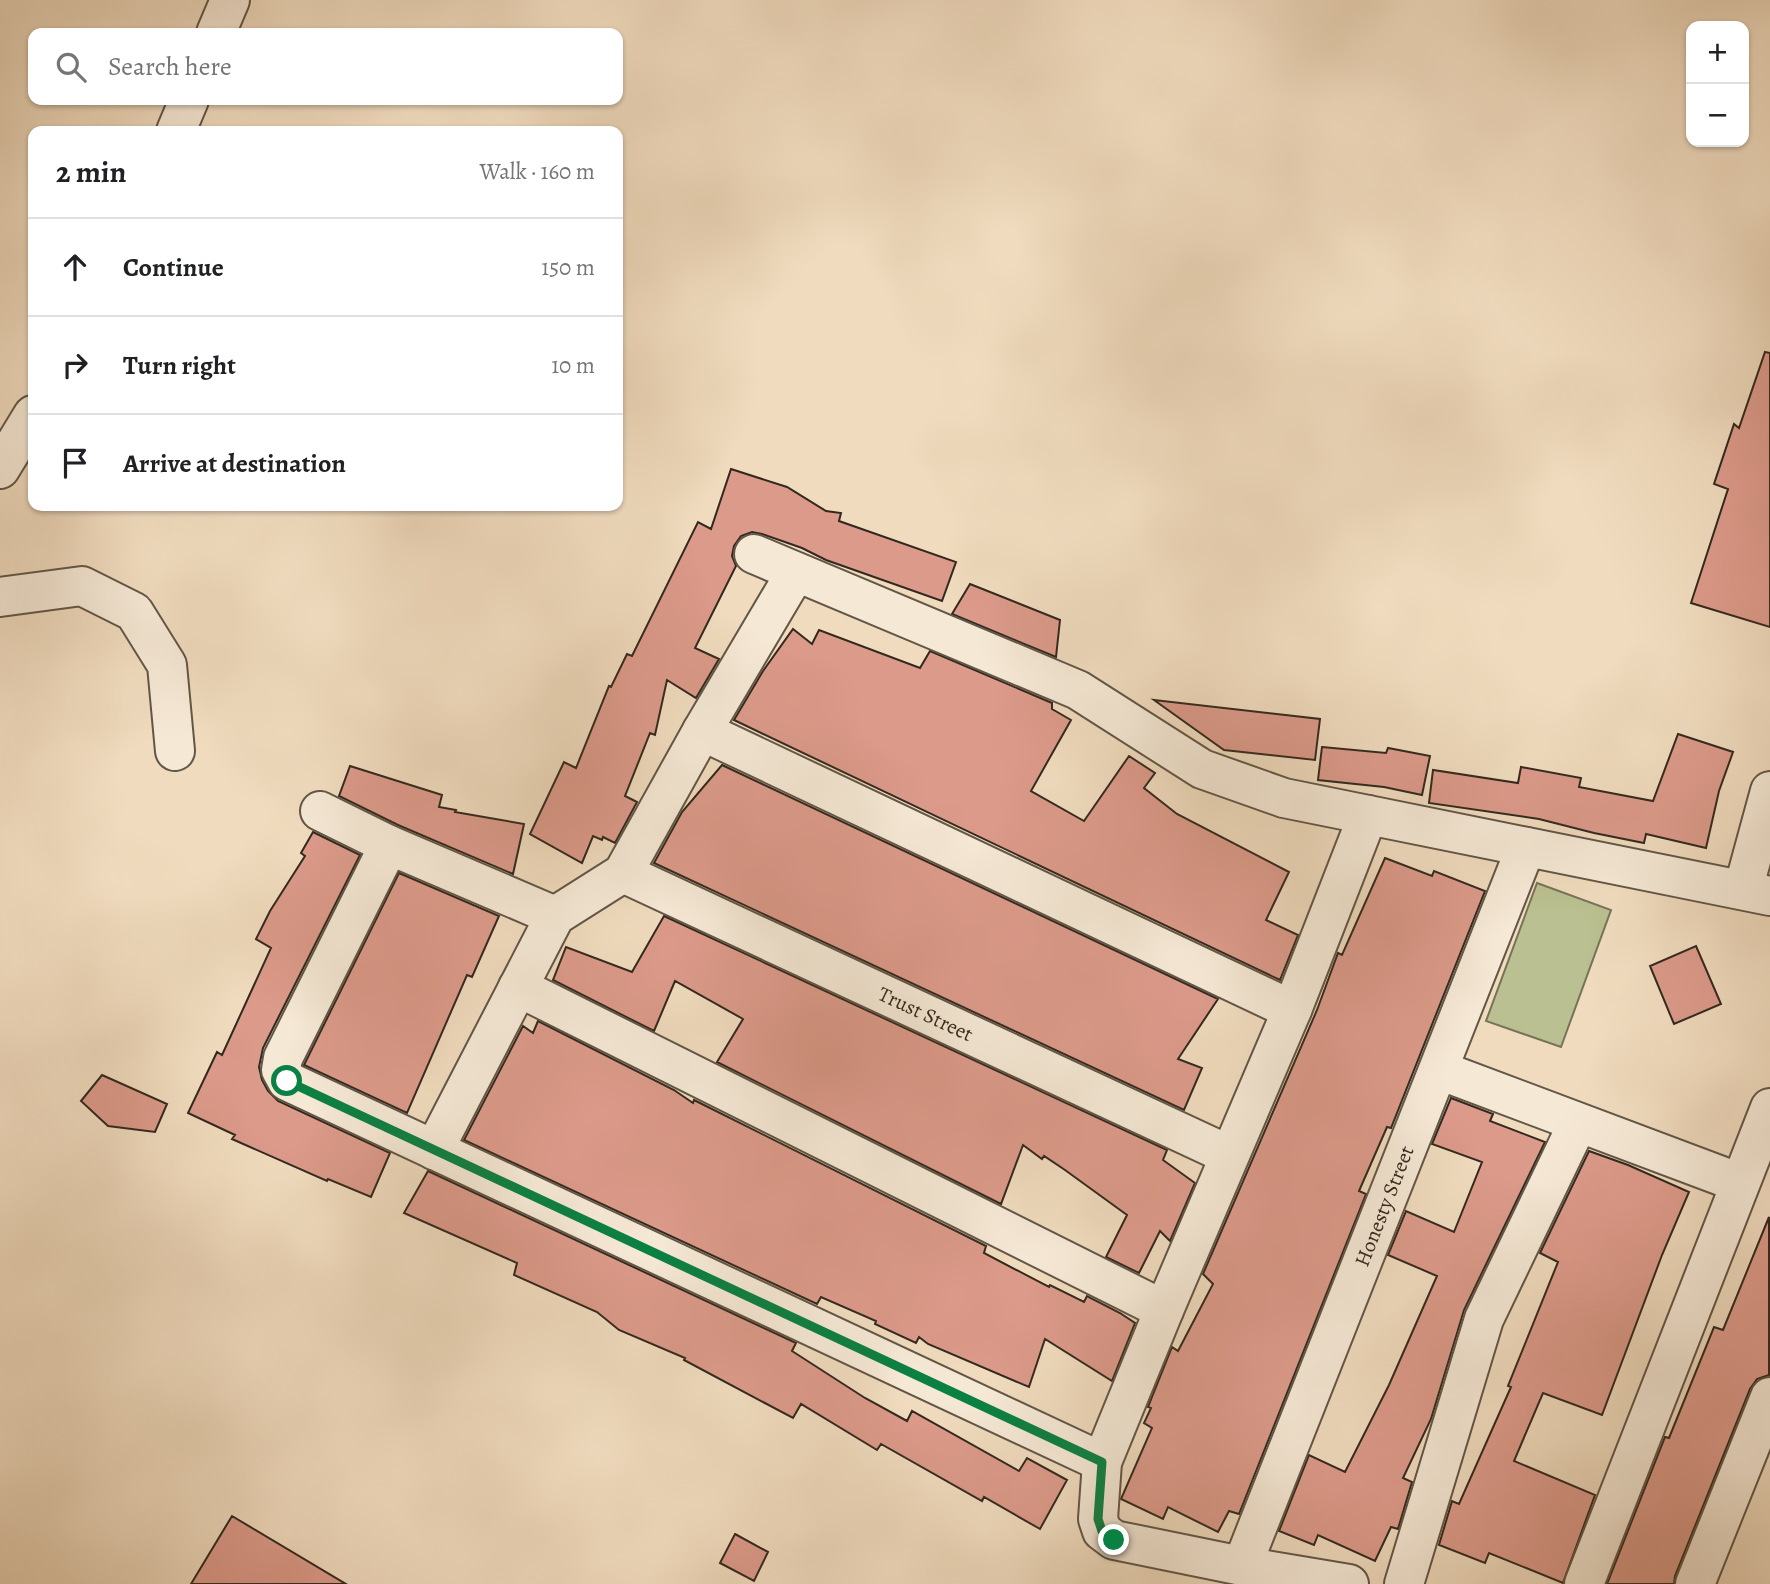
<!DOCTYPE html>
<html lang="en">
<head>
<meta charset="utf-8">
<style>
	body { margin:0; font-family:Alegreya,serif; background:#f6f6f6; color:#202124 }
	.controls { position:absolute; right:21px; top:21px; display:grid; overflow:hidden; border-radius:14px; box-shadow:0 2px 5px #0004 }
	.controls button { width:63px; height:63px; display:grid; place-items:center; padding:0; border:0; border-bottom:2px solid #e0e0e0; background:#fff; color:#202124; font:35px sans-serif }
	.stop { position:absolute; width:21px; height:21px; margin:-16px; border:5px solid #0b8043; border-radius:50%; background:#fff }
	.stop.end { background:#0b8043; border-color:#fff; box-shadow:0 2px 7px #0008 }
	.list { margin:0; padding:0; list-style:none }
	h2 { display:flex; justify-content:space-between; align-items:center; height:91px; margin:0; padding:0 28px; font-size:30px }
	h2 small { font-size:23px; font-weight:400; color:#757577 }
	.list li { display:grid; grid-template-columns:46px 1fr auto; gap:21px; align-items:center; box-sizing:border-box; height:98px; padding:0 28px; border-top:2px solid #e0e0e0 }
	.list b { display:block; font-size:26px; white-space:nowrap }
	.list em { font-size:23px; font-style:normal; color:#757577 }
	.icon { flex:none; width:38px; height:38px; fill:none; stroke:currentColor; stroke-width:2; stroke-linecap:round; stroke-linejoin:round }
	.map { position:relative; flex:none; width:1770px; height:1584px; overflow:hidden }
	.search { position:absolute; background:#fff; box-shadow:0 2px 5px #0004; left:28px; top:28px; width:595px; height:77px; display:flex; align-items:center; gap:18px; box-sizing:border-box; padding:0 24px; border-radius:14px; color:#757577; font-size:26px }
	.panel { position:absolute; background:#fff; box-shadow:0 2px 5px #0004; left:28px; top:126px; width:595px; height:385px; border-radius:14px }
	.map>svg:first-child { display:block }
	.green { fill:#bac091; stroke:#767458; stroke-width:2 }
	.building { fill:#dc9a8a; stroke:#32291e; stroke-width:2 }
	.lines { fill:none; stroke-linecap:round; stroke-linejoin:round }
	.minor-casing { stroke:#625646; stroke-width:42 }
	.minor { stroke:#f5e8d5; stroke-width:38 }
	.route { stroke:#0b8043; stroke-width:9 }
	.labels { text-anchor:middle; dominant-baseline:central; stroke-width:5; stroke-linejoin:round; paint-order:stroke }
	.street-label { font-size:21px; fill:#32291e; stroke:#f5e8d5 }
</style>
</head>
<body>
<div class="map">
<svg width="1770" height="1584" viewBox="0 0 1770 1584">
	<rect width="100%" height="100%" fill="#f0dbbe"/>
	<filter id="stains"><feTurbulence type="fractalNoise" baseFrequency=".00286" numOctaves="4"/><feColorMatrix values="0 0 0 0 .2 0 0 0 0 .09 0 0 0 0 .02 0 0 0 .5 -.17"/></filter>
	<radialGradient id="worn" r=".72"><stop offset=".6" stop-color="#630" stop-opacity="0"/><stop offset="1" stop-color="#630" stop-opacity=".3"/></radialGradient>
	<!-- green -->
	<path class="green" d="M1537 883 1611 910 1561 1047 1486 1021Z"/>
	<!-- building -->
	<path class="building" d="M1765 352 1770 353V627L1691 603 1728 489 1714 484 1734 424 1739 428Z
		M731 469 787 487 826 511 841 513 839 521 956 562 942 601 826 560 802 548 762 534 752 532 741 536 734 546 732 556 736 566 695 648 719 659 696 698 667 680 655 735 650 733 625 796 637 802 615 843 603 837 602 840 593 836 582 863 530 834 564 762 576 768 609 686 611 687 627 654 632 656 698 522 711 529Z
		M970 584 1060 620 1056 657 952 614Z
		M793 629 812 644 819 630 920 668 930 651 1052 703V709L1071 720 1031 791 1084 821 1129 756 1155 773 1144 788 1177 814 1289 872 1266 920 1298 935 1280 980 734 720 763 671Z
		M1154 700 1320 719 1315 760 1224 750Z
		M1678 734 1733 752 1719 791 1706 848 1646 834 1644 843 1594 833 1539 819 1429 803 1433 770 1518 783 1521 767 1581 778 1579 787 1653 801Z
		M1322 747 1386 753 1388 748 1430 756 1422 795 1384 787 1318 780Z
		M722 765 1218 999 1178 1059 1202 1068 1184 1110 654 863 682 812Z
		M350 766 442 795 439 807 456 810 455 812 524 824 513 874 398 825 339 796Z
		M313 832 360 855 263 1048 259 1067 262 1080 268 1091 278 1101 390 1153 371 1197 328 1179 327 1181 232 1139 235 1135 188 1113 217 1052 222 1055 271 948 256 939 270 911 305 856 301 853Z
		M1385 858 1432 876 1434 871 1485 891 1391 1128 1387 1127 1359 1191 1366 1194 1239 1514 1229 1511 1218 1532 1168 1507 1163 1519 1121 1499 1152 1428 1144 1423 1151 1408 1148 1407 1172 1347 1178 1351 1213 1284 1203 1274 1317 1010 1338 953 1342 955Z
		M399 873 499 916 472 977 467 975 407 1113 304 1065Z
		M664 916 1167 1150 1163 1160 1195 1183 1170 1241 1160 1231 1139 1273 1106 1257 1127 1215 1065 1170 1044 1156 1042 1159 1023 1145 1001 1204 717 1062 743 1019 675 981 654 1031 553 980 566 947 632 972Z
		M1696 946 1721 1004 1674 1024 1650 966Z
		M538 1021 674 1090 693 1103 694 1100 986 1246 984 1253 1049 1287 1050 1285 1084 1302 1087 1296 1120 1313 1135 1323 1112 1381 1045 1339 1029 1387 928 1344 919 1337 916 1343 875 1324 876 1321 821 1297 817 1304 464 1140 523 1026 533 1033Z
		M102 1075 167 1104 155 1132 108 1126 81 1101Z
		M1451 1098 1493 1114 1490 1121 1545 1142 1464 1310 1431 1419 1403 1478 1412 1482 1398 1529 1391 1527 1375 1561 1318 1535 1314 1545 1279 1531 1309 1455 1345 1472 1389 1385 1437 1276 1388 1255 1406 1211 1454 1232 1482 1162 1432 1144Z
		M1589 1151 1628 1165 1689 1192 1662 1255 1602 1415 1543 1393 1514 1461 1595 1495 1563 1583 1489 1553 1485 1563 1439 1545 1452 1501 1459 1504 1511 1387 1508 1386 1558 1262 1540 1253Z
		M428 1171 796 1343 792 1351 865 1398 907 1421 912 1411 1019 1471 1027 1458 1067 1480 1040 1529 984 1497 982 1501 881 1444 877 1450 801 1404 793 1418 684 1360 685 1358 619 1330 597 1312 514 1275 517 1263 404 1213Z
		M1769 1217V1375L1757 1379 1750 1389 1675 1576 1674 1584H1607L1665 1437 1669 1438 1714 1327 1723 1330Z
		M232 1516 346 1584H191Z
		M735 1534 768 1552 754 1581 720 1563Z"/>
	<g class="lines">
		<!-- minor casing -->
		<g class="minor-casing">
			<g id="minor">
				<path d="M216 33 230 0"/>
				<path d="M176 131 189 100"/>
				<path d="M0 469 33 415"/>
				<path d="M754 554 1078 690 1202 769 1284 798 1770 896"/>
				<path d="M0 597 82 586 134 612 167 665 175 751"/>
				<path d="M702 731 1292 1010"/>
				<path d="M320 811 389 845 555 916"/>
				<path d="M389 845 283 1058 281 1070 287 1081 1102 1462"/>
				<path id="s1" d="M623 873 1229 1155"/>
				<path d="M1743 890 1770 791"/>
				<path d="M518 987 1164 1310"/>
				<path d="M1439 1070 1740 1183"/>
				<path d="M434 1150 555 916 623 873 702 731 796 572"/>
				<path id="s2" d="M1242 1566 1526 847"/>
				<path d="M1349 1584 1242 1566 1114 1540 1102 1531 1098 1519 1102 1462 1164 1310 1292 1010 1368 815"/>
				<path d="M1404 1584 1484 1319 1578 1123"/>
				<path d="M1584 1584 1770 1108"/>
				<path d="M1695 1584 1770 1397"/>
			</g>
		</g>
		<!-- minor -->
		<use href="#minor" class="minor"/>
	</g>
	<g class="lines">
		<!-- route -->
		<path class="route" d="M287 1081 1102 1462 1098 1519 1102 1531 1114 1540"/>
	</g>
	<g class="labels">
		<!-- street labels -->
		<g class="street-label">
			<text stroke="none"><textPath href="#s1" startOffset="334">Trust Street</textPath></text>
			<text stroke="none"><textPath href="#s2" startOffset="387">Honesty Street</textPath></text>
		</g>
	</g>
	<rect width="100%" height="100%" filter="url(#stains)"/>
	<rect width="100%" height="100%" fill="url(#worn)"/>
</svg>
<div class="controls">
<button>+</button>
<button>−</button>
</div>
<div class="stop" style="left:287px;top:1081px"></div>
<div class="stop end" style="left:1114px;top:1540px"></div>
<div class="search"><svg class="icon" aria-label="search" viewBox="0 0 24 24"><circle cx="10" cy="10" r="6"/><path d="M15 15l6 6"/></svg>Search here</div>
<section class="panel">
<h2>2 min<small>Walk · 160 m</small></h2>
<ul class="list">
<li><svg class="icon" aria-label="ahead" viewBox="0 0 24 24"><path d="M12 20V5M6 11l6-6 6 6"/></svg><div><b>Continue</b></div><em>150 m</em></li>
<li><svg class="icon" aria-label="right" viewBox="0 0 24 24"><path d="M7 20v-9h11M14 6l5 5-5 5"/></svg><div><b>Turn right</b></div><em>10 m</em></li>
<li><svg class="icon" aria-label="arrive" viewBox="0 0 24 24"><path d="M6 21V4h12l-3 4 3 4H6"/></svg><div><b>Arrive at destination</b></div></li>
</ul>
</section>
</div>
</body>
</html>
